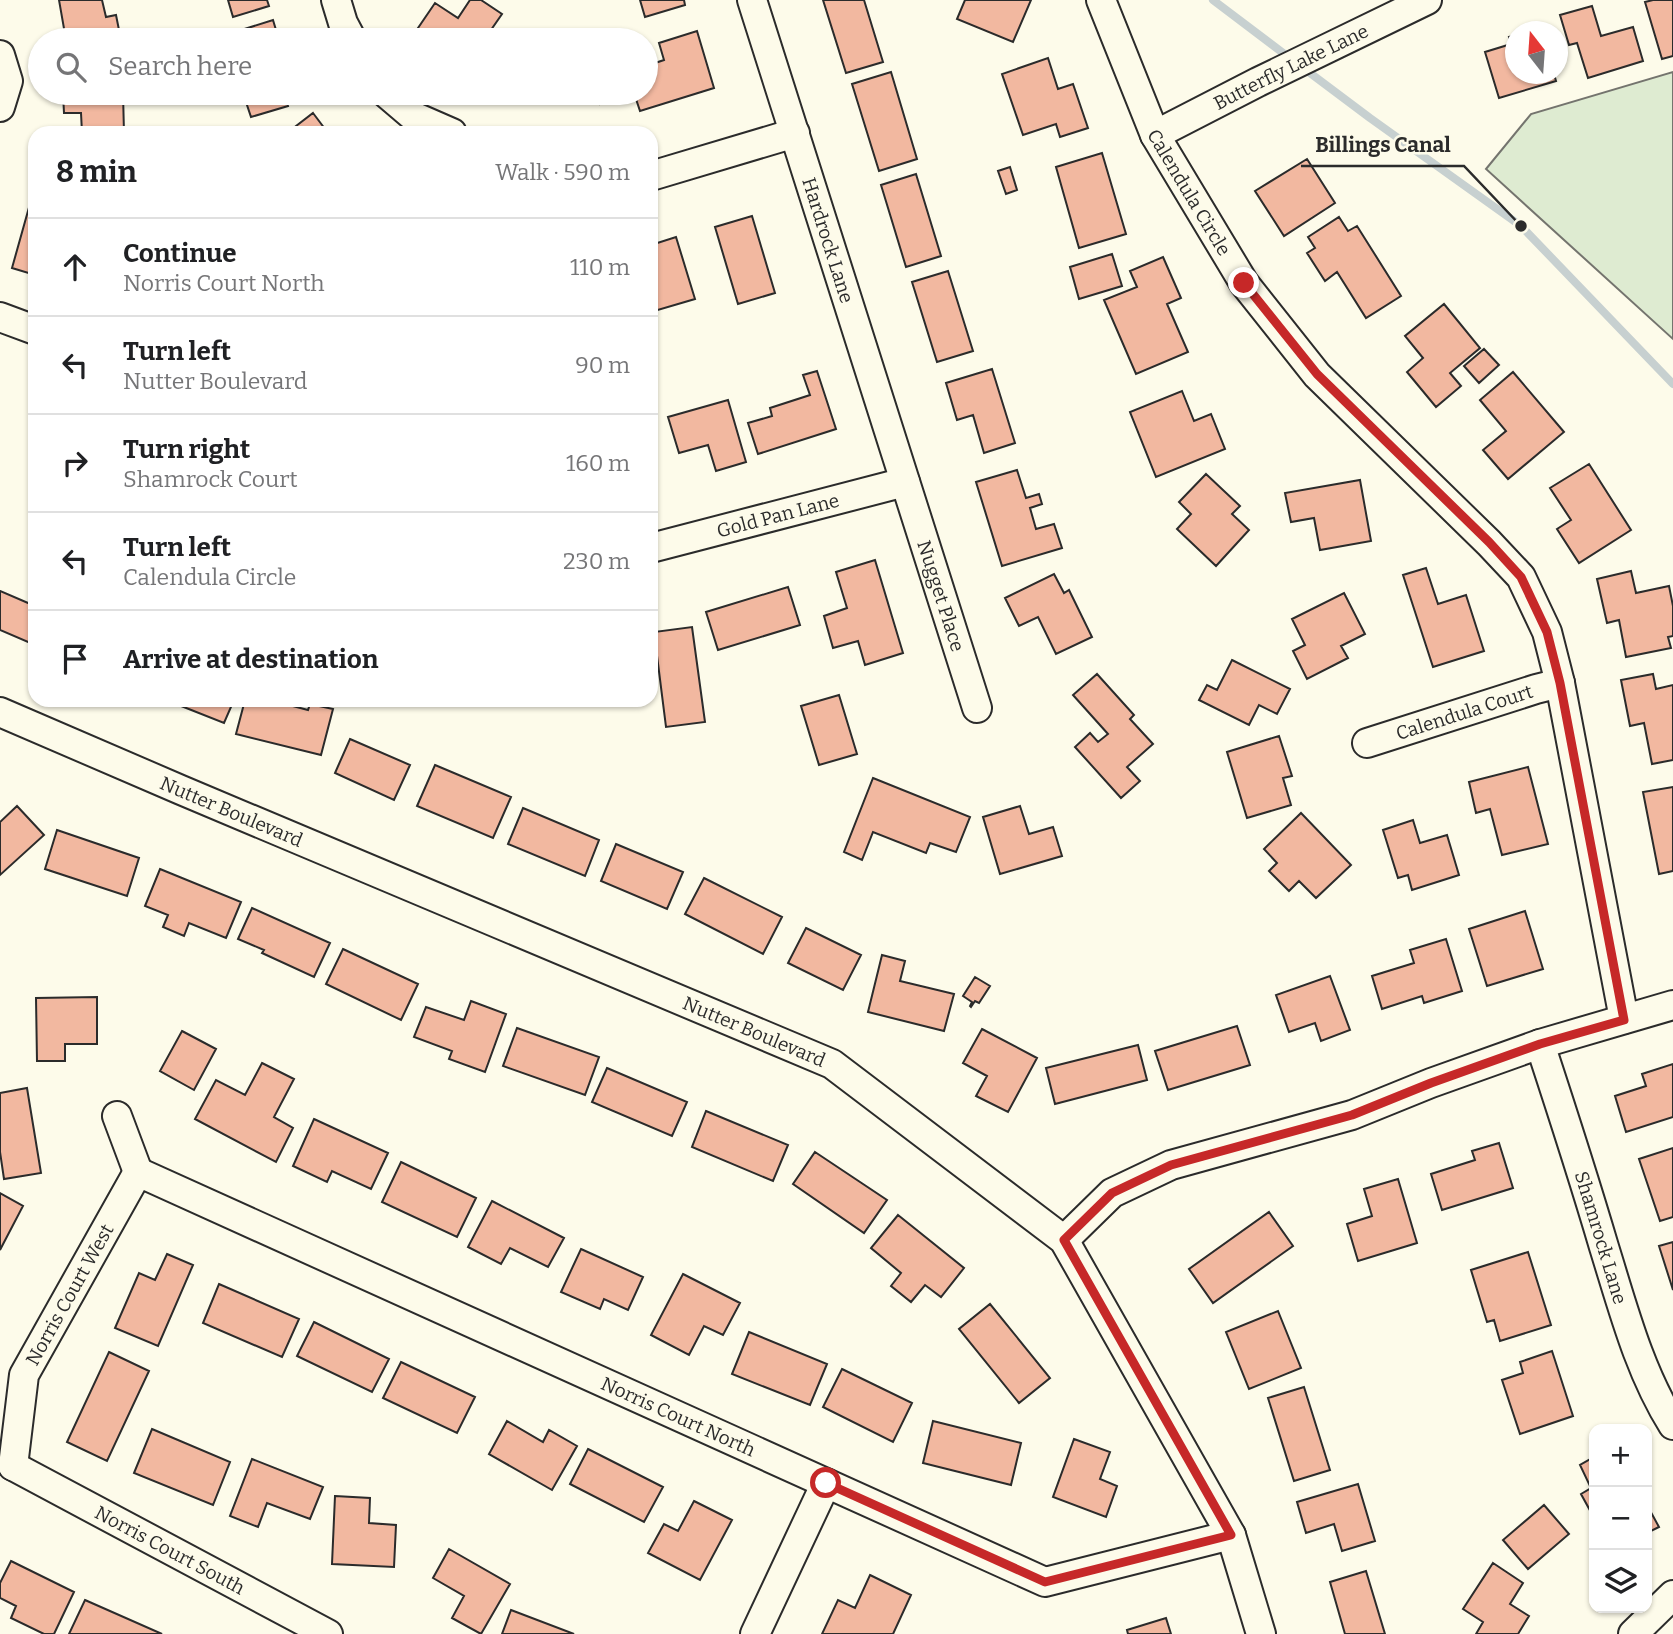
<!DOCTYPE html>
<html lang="en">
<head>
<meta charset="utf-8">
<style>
	body { margin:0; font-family:Bitter,serif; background:#f6f6f6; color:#202124 }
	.controls { position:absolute; right:21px; bottom:21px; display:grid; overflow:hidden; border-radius:14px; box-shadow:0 2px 5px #0004 }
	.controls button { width:63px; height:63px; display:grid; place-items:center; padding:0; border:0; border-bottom:2px solid #e0e0e0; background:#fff; color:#202124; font:35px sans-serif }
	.compass { position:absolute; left:1505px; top:21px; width:63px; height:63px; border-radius:50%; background:#fff; box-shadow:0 2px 5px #0004; rotate:343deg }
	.stop { position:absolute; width:21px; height:21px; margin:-16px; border:5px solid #c62828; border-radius:50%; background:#fff }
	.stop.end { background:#c62828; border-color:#fff; box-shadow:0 2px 7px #0008 }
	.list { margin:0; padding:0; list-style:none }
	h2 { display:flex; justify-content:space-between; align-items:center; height:91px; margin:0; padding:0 28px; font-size:30px }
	h2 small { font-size:23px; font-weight:400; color:#757577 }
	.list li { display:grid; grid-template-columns:46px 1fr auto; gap:21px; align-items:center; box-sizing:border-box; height:98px; padding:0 28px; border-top:2px solid #e0e0e0 }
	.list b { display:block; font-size:26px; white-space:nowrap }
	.list p { margin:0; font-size:23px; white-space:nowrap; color:#757577 }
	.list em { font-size:23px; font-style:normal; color:#757577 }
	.icon { flex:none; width:38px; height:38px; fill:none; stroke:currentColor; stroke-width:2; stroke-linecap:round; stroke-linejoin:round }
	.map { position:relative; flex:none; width:1673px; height:1634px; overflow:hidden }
	.search { position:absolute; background:#fff; box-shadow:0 2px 5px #0004; left:28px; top:28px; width:630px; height:77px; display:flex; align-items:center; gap:18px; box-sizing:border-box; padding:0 24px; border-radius:38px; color:#757577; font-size:26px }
	.panel { position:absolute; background:#fff; box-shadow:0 2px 5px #0004; left:28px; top:126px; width:630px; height:581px; border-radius:21px }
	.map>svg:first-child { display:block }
	.green { fill:#deebd1; stroke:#74746e; stroke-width:2 }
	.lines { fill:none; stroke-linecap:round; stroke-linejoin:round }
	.stream { stroke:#c7d0d0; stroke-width:8 }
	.building { fill:#f2b8a0; stroke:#2b2b2b; stroke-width:2 }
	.minor-casing { stroke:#2b2b2b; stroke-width:32 }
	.minor { stroke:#fdfbea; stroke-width:28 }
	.route { stroke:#c62828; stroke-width:9 }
	.labels { text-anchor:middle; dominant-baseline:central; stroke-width:5; stroke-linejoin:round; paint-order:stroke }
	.street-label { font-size:19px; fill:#2b2b2b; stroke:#fdfbea }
	.leader { fill:none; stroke:#2b2b2b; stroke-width:2.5 }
	.callout-dot { fill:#2b2b2b; stroke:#fdfbea; stroke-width:2.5 }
	.callout-label { font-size:21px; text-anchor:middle; font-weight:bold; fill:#2b2b2b; stroke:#fdfbea; stroke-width:5; stroke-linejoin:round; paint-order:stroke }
</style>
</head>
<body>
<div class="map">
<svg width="1673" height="1634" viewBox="0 0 1673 1634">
	<rect width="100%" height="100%" fill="#fdfbea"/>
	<!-- green -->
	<path class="green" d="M1673 72V339L1486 169 1531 114Z"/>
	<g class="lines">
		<!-- stream -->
		<path class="stream" d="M1213 0 1291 59
			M1302 67 1370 118 1521 226 1673 384"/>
	</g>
	<!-- building -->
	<path class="building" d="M59 0H102L106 17 116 15 121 40H66Z
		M228 0H267L269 6 233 17Z
		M470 0H481L502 14 484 40H430L416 31 435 3 458 18Z
		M640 0H684L685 5 645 17Z
		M823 0H864L883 62 846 73Z
		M965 0H1031L1013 42 957 19Z
		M1653 0H1673V56L1662 59 1645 2Z
		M1592 6 1601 36 1633 27 1643 61 1588 78 1577 43 1569 45 1560 15Z
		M273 20 279 40H237L235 32Z
		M697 31 714 88 640 111 634 93H646V66L664 60 659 43Z
		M1516 35V74H1554L1556 81 1499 98 1485 52 1511 44 1509 37Z
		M1048 58 1058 89 1073 84 1088 128 1060 137 1056 124 1023 135 1002 74Z
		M891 72 917 159 879 171 852 84Z
		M63 93H123L124 133H82L81 113H64Z
		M243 93H284L288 106 251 117Z
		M558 93H602L599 104Z
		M313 113 328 133H287Z
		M1102 153 1126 234 1079 248 1056 167Z
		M1307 159 1335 203 1284 236 1255 191Z
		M1010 167 1017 190 1006 194 998 171Z
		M916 174 941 256 906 267 881 185Z
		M35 186V275L12 268Z
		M752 216 775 293 738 304 715 227Z
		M1339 217 1348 231 1357 226 1401 296 1366 318 1337 272 1325 281 1307 253 1315 248 1308 237Z
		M676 237 695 299 651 312V245Z
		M1112 254 1122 286 1079 299 1070 267Z
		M1163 257 1181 298 1167 304 1188 352 1136 374 1104 300 1137 287 1130 271Z
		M948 271 973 351 937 362 912 282Z
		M1444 304 1480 348 1450 373 1461 386 1436 407 1407 372 1423 358 1405 336Z
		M1484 349 1499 365 1479 383 1464 366Z
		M992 369 1015 443 984 453 973 415 957 420 946 383Z
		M817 371 836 429 758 454 748 423 772 416 770 408 810 395 803 375Z
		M1513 372 1564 432 1508 479 1483 450 1506 431 1480 400Z
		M1182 391 1194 421 1211 414 1225 449 1156 477 1130 412Z
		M728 400 746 462 716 471 708 445 679 453 668 417Z
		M1589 464 1631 530 1579 563 1557 529 1571 520 1550 488Z
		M1017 470 1026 498 1039 494 1042 504 1030 508 1036 529 1054 524 1062 548 1002 566 976 482Z
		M1206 474 1240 506 1232 514 1249 530 1216 566 1177 529 1191 514 1179 502Z
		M1360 480 1371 541 1320 550 1314 518 1291 522 1285 493Z
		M875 560 903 653 865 665 858 641 833 648 824 616 847 608 836 572Z
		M1426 568 1438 604 1466 595 1484 651 1433 667 1403 575Z
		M1631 571 1636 593 1669 586 1673 606V636L1668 637 1671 648 1626 657 1619 620 1607 623 1597 579Z
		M1054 574 1064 593 1069 590 1092 637 1056 654 1038 617 1019 626 1005 598Z
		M788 587 800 625 718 650 706 612Z
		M0 591 35 606V645L0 630Z
		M1344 593 1365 634 1341 646 1348 658 1307 679 1293 651 1305 645 1292 619Z
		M692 627 705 722 666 727 654 632Z
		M1232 660 1290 689 1277 714 1259 705 1249 725 1199 700 1207 685 1217 690Z
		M1097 674 1134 715 1130 719 1153 744 1127 767 1140 781 1121 798 1075 747 1090 733 1098 742 1108 734 1073 695Z
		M1653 674 1656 689 1673 685V760L1652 764 1644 723 1630 726 1621 680Z
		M839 695 857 754 819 765 801 706Z
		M166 700H234L224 723Z
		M245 700H270L308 710 310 704 333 709 321 755 236 734Z
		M1279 736 1292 776 1283 778 1291 805 1247 818 1227 752Z
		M350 739 410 765 394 800 335 773Z
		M435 765 511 797 493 838 417 806Z
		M1528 767 1548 844 1502 855 1490 809 1476 813 1469 782Z
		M873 778 970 817 956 852 930 843 926 853 873 832 862 860 844 852Z
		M1673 787V871L1659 874 1643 792Z
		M17 806 44 835 0 875V822Z
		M1020 806 1029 834 1053 827 1062 856 1000 874 983 817Z
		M523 808 599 840 585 876 508 844Z
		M1301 813 1351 865 1316 898 1299 881 1289 891 1269 871 1277 863 1264 849Z
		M1413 820 1420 843 1447 835 1459 875 1412 890 1408 875 1398 878 1383 830Z
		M57 830 139 858 127 896 45 869Z
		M616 844 683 872 667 909 601 881Z
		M160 869 241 902 226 938 189 923 184 936 163 927 168 915 145 906Z
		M704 878 782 917 763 954 685 914Z
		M252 908 330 943 314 977 262 953 264 950 238 939Z
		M1525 911 1543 969 1487 986 1469 929Z
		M806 928 861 955 843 990 788 963Z
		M1446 939 1462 991 1424 1003 1422 996 1382 1009 1372 976 1414 963 1410 950Z
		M343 949 418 984 401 1020 326 984Z
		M882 955 905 961 900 981 954 994 944 1031 868 1012Z
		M1330 976 1350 1030 1321 1041 1315 1023 1289 1032 1276 995Z
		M975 977 990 986 979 1003 975 1001 971 1007 970 1006 972 1002 963 996Z
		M97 997V1044H65V1061H37L36 998Z
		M471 1001 506 1014 485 1072 449 1059 452 1051 414 1037 426 1007 464 1020Z
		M1237 1026 1250 1065 1168 1090 1155 1051Z
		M517 1028 599 1057 585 1095 503 1066Z
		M982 1029 1037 1058 1008 1112 976 1096 987 1076 963 1063Z
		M182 1031 216 1049 194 1090 160 1071Z
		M1138 1045 1147 1080 1055 1104 1046 1068Z
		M262 1063 294 1079 274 1117 293 1128 276 1162 195 1119 216 1080 245 1095Z
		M1673 1064V1117L1626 1132 1615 1096 1646 1086 1642 1074Z
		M607 1068 687 1102 672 1136 592 1102Z
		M27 1088 41 1173 4 1179 0 1152V1093Z
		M706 1111 788 1145 773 1181 692 1147Z
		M314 1119 388 1153 371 1189 332 1171 327 1182 293 1166Z
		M1499 1143 1513 1188 1442 1210 1431 1174 1475 1160 1472 1151Z
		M1673 1148V1217L1660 1221 1639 1159Z
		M815 1152 887 1200 864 1233 793 1184Z
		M401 1162 476 1198 457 1237 382 1202Z
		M1398 1179 1417 1243 1358 1261 1347 1224 1372 1216 1364 1189Z
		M0 1193 23 1206 0 1250Z
		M492 1201 564 1238 548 1267 510 1248 501 1264 468 1247Z
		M1269 1212 1293 1246 1213 1303 1189 1269Z
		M898 1215 964 1268 941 1297 925 1285 911 1302 891 1286 901 1273 871 1248Z
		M1673 1242V1290L1659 1246Z
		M581 1249 643 1277 628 1310 604 1299 600 1309 561 1292Z
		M1528 1252 1551 1325 1500 1341 1494 1320 1487 1322 1471 1270Z
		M167 1254 193 1265 158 1346 115 1328 139 1273 155 1280Z
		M683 1274 740 1303 723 1335 704 1326 689 1355 651 1335Z
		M219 1284 299 1319 282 1357 203 1323Z
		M990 1304 1050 1378 1019 1403 959 1329Z
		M1278 1311 1301 1368 1249 1389 1226 1332Z
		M314 1322 389 1359 372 1392 297 1356Z
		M749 1332 827 1364 810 1405 732 1374Z
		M1552 1351 1573 1416 1520 1434 1502 1380 1523 1373 1520 1362Z
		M109 1352 149 1371 107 1461 67 1442Z
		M401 1362 475 1397 457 1433 383 1398Z
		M842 1369 912 1403 893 1442 823 1407Z
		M1304 1387 1330 1470 1294 1481 1268 1398Z
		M507 1421 543 1442 549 1430 577 1446 552 1490 489 1454Z
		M933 1421 1021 1443 1011 1485 923 1463Z
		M152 1429 230 1462 213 1505 134 1473Z
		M1074 1439 1110 1452 1100 1479 1117 1486 1106 1517 1053 1497Z
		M588 1449 663 1487 644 1522 570 1484Z
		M1594 1457V1512L1592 1514 1581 1494 1591 1488 1580 1465Z
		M252 1459 323 1487 310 1519 267 1503 258 1527 230 1516Z
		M1358 1484 1375 1541 1342 1551 1334 1524 1306 1533 1297 1502Z
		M335 1496 370 1498 369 1523 396 1525 394 1567 332 1564Z
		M694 1501 732 1520 700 1580 648 1553 664 1524 678 1531Z
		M1544 1505 1569 1534 1528 1569 1503 1540Z
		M1647 1505 1659 1527 1647 1533Z
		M449 1549 510 1584 481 1634 452 1618 464 1596 433 1578Z
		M11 1561 74 1592 54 1634H44L11 1618 16 1606 0 1598V1583Z
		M1493 1563 1523 1583 1510 1604 1529 1616 1518 1634H1476L1483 1622 1463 1609Z
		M1366 1571 1385 1634H1345L1330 1582Z
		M870 1575 911 1595 893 1634H822L838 1600 855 1608Z
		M85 1600 162 1634H69Z
		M511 1610 574 1634H502Z
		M1166 1618 1171 1634H1128L1127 1630Z"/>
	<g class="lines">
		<!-- minor casing -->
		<g class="minor-casing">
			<g id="minor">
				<path d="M336 0 343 23 352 40"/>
				<path id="s1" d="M752 0 977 708"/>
				<path id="s2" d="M1101 0 1155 135 1244 283 1317 375 1489 543 1521 577 1547 632 1560 683 1624 1019"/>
				<path d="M0 55 8 81 0 107"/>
				<path d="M386 93 413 116 452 133"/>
				<path id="s3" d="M1155 135 1258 82 1427 0"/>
				<path d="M651 176 795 133"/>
				<path d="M0 317 35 330"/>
				<path id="s4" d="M651 548 905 482"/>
				<path id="s5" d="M0 712 181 790 832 1064 1064 1240 1231 1535 1261 1634"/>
				<path id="s6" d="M1367 743 1536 689 1560 683"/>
				<path id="s7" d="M1540 1044C1562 1111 1584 1179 1604 1247 1623 1308 1639 1371 1673 1425"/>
				<path d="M117 1116 138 1172"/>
				<path id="s8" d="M138 1172 1045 1582 1231 1535"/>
				<path d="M1064 1240 1112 1193 1171 1165 1352 1115 1431 1083 1540 1044 1673 1005"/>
				<path id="s9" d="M13 1466 328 1634"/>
				<path id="s10" d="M13 1466 24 1375 138 1172"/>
				<path d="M755 1634 826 1483"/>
				<path d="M1633 1634 1673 1595"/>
			</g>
		</g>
		<!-- minor -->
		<use href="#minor" class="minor"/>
	</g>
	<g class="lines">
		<!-- route -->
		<path class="route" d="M826 1483 1045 1582 1231 1535 1064 1240 1112 1193 1171 1165 1352 1115 1431 1083 1540 1044 1624 1020 1560 683 1547 632 1521 577 1489 542 1317 374 1244 283"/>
	</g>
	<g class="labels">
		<!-- street labels -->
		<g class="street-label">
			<text stroke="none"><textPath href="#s3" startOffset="152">Butterfly Lake Lane</textPath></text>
			<text stroke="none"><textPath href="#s2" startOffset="212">Calendula Circle</textPath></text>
			<text stroke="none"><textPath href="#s1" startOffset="252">Hardrock Lane</textPath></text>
			<text stroke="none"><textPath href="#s4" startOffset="131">Gold Pan Lane</textPath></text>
			<text stroke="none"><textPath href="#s1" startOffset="625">Nugget Place</textPath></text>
			<text stroke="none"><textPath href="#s6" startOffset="102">Calendula Court</textPath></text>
			<text stroke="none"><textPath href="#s5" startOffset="252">Nutter Boulevard</textPath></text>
			<text stroke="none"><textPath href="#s5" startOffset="819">Nutter Boulevard</textPath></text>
			<text stroke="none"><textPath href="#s7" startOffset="203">Shamrock Lane</textPath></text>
			<text stroke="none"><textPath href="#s10" startOffset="184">Norris Court West</textPath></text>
			<text stroke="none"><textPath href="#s8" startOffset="593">Norris Court North</textPath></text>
			<text stroke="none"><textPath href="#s9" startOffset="178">Norris Court South</textPath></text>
		</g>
	</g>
	<!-- callouts -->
	<path class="leader" d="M1521 226L1464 166H1301"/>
	<circle class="callout-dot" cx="1521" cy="226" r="7"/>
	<g class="callout-label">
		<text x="1383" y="152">Billings Canal</text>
	</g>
</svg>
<div class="controls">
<button>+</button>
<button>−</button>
<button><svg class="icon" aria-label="layers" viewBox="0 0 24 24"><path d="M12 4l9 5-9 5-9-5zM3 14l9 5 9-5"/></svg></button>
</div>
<svg class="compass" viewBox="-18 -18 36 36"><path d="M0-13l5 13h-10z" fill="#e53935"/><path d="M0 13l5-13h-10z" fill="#757577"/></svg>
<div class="stop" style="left:826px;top:1483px"></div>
<div class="stop end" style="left:1244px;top:283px"></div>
<div class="search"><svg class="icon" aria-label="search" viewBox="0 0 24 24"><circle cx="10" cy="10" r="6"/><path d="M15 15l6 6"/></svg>Search here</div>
<section class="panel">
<h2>8 min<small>Walk · 590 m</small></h2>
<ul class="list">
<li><svg class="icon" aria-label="ahead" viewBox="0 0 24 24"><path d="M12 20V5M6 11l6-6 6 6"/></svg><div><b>Continue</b><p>Norris Court North</p></div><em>110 m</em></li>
<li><svg class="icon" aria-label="left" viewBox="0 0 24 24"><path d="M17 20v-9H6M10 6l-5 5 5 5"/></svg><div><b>Turn left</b><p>Nutter Boulevard</p></div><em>90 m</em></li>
<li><svg class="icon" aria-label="right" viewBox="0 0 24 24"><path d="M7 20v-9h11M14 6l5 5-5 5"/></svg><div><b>Turn right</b><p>Shamrock Court</p></div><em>160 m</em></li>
<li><svg class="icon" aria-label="left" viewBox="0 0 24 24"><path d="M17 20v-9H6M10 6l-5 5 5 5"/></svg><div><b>Turn left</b><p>Calendula Circle</p></div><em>230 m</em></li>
<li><svg class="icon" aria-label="arrive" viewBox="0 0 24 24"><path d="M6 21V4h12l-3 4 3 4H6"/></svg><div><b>Arrive at destination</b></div></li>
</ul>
</section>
</div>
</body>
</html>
